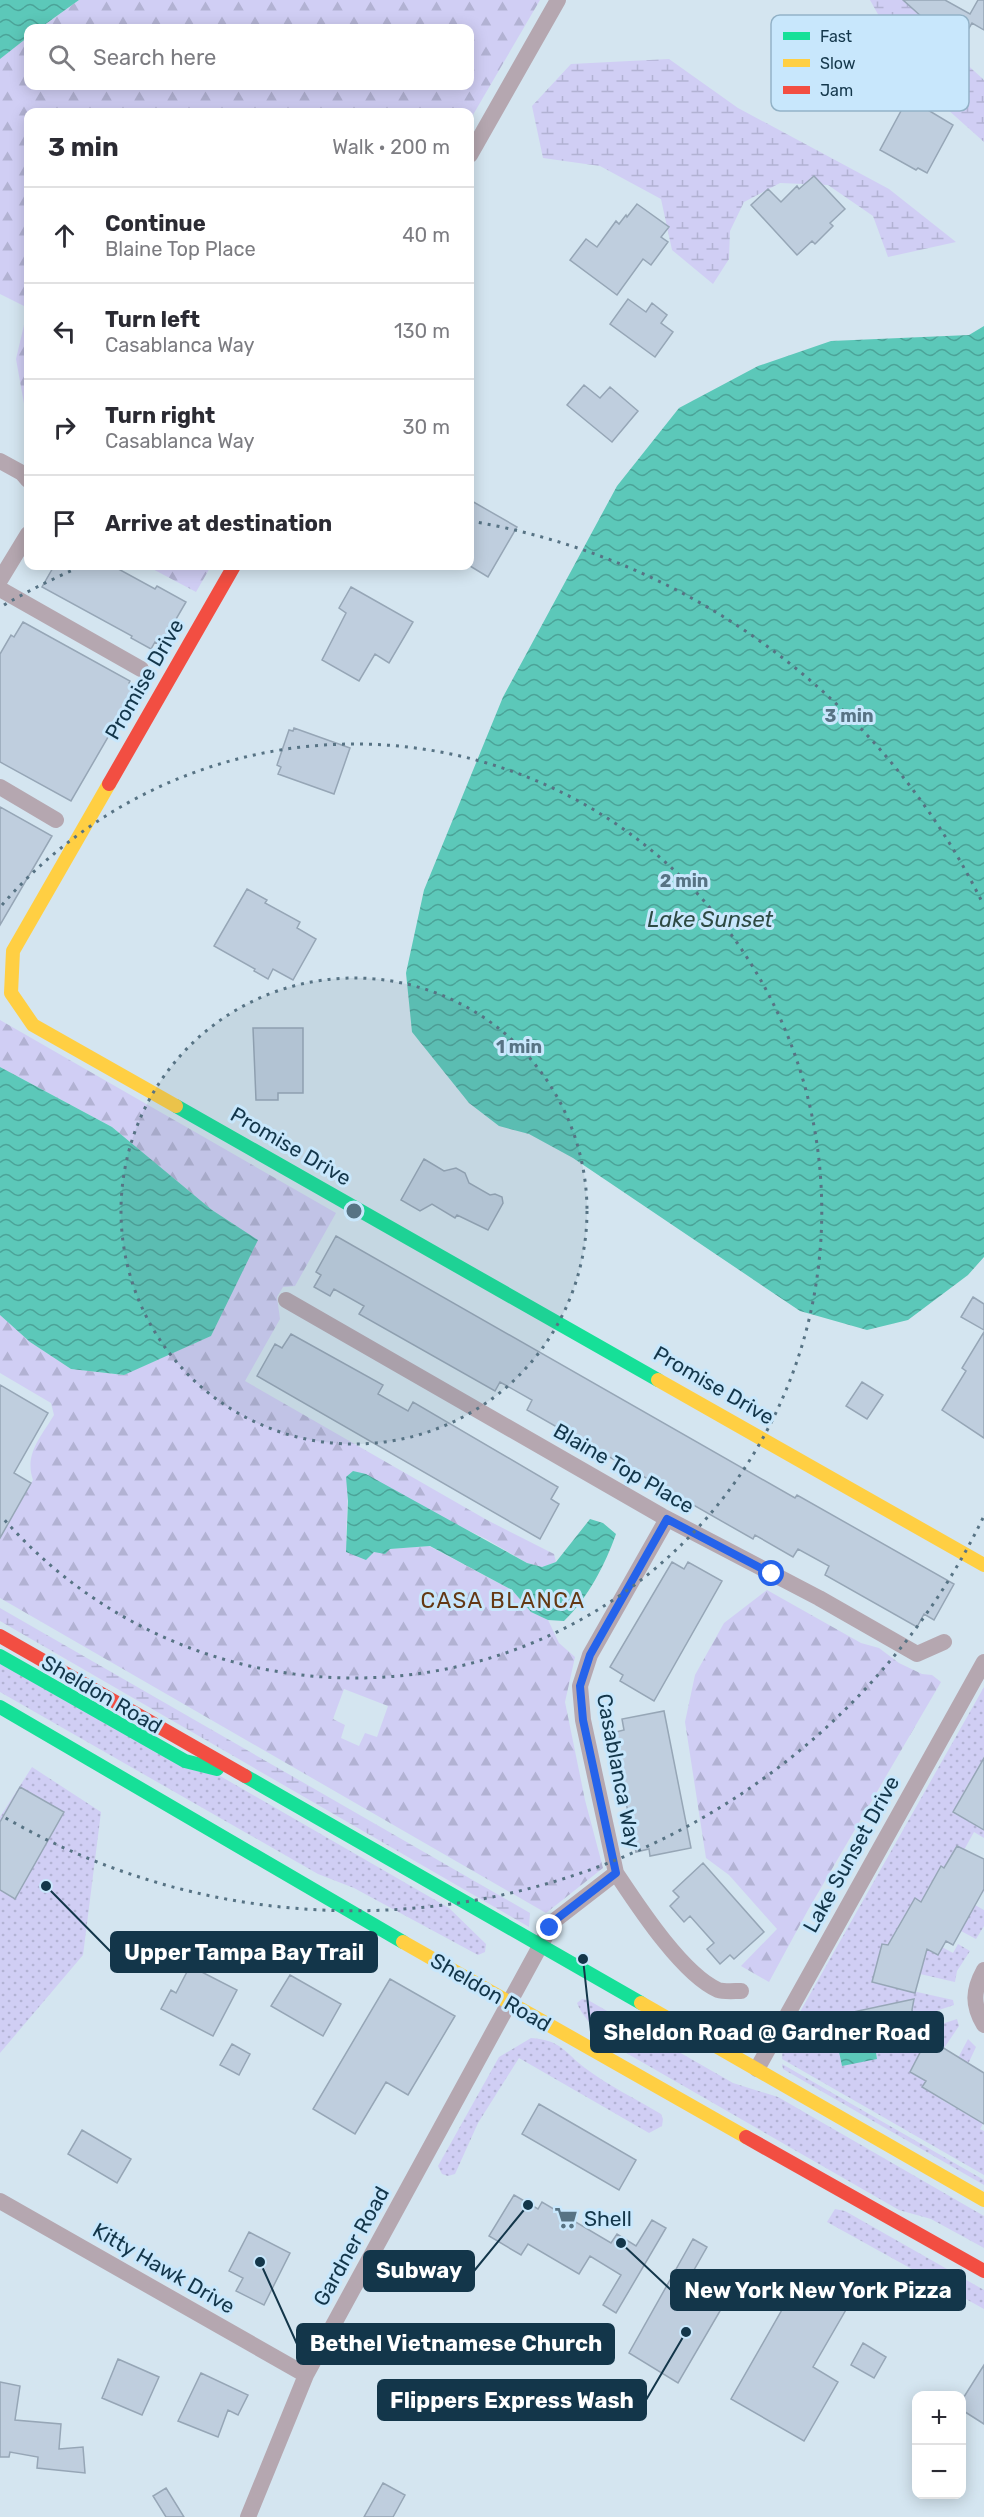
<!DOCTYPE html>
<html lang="en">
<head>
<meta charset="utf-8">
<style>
	body { margin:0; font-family:Rubik,sans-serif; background:#f2f2f3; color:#2b2b33 }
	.controls { position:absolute; right:18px; bottom:18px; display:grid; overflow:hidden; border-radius:12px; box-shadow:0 3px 15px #0003 }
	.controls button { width:54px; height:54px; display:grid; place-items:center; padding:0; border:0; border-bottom:2px solid #e1e1e2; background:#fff; color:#2b2b33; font:30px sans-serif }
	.stop { position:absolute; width:18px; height:18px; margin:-14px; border:4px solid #2563eb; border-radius:50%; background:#fff }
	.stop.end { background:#2563eb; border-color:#fff; box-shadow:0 2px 6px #0008 }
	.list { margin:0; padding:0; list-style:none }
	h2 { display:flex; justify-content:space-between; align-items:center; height:78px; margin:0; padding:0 24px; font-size:26px }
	h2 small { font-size:20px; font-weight:400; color:#7c7c81 }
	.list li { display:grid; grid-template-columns:39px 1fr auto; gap:18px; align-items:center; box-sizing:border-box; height:96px; padding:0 24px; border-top:2px solid #e1e1e2 }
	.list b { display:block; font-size:22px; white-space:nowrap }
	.list p { margin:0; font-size:20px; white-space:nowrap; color:#7c7c81 }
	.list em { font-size:20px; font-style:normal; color:#7c7c81 }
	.icon { flex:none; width:33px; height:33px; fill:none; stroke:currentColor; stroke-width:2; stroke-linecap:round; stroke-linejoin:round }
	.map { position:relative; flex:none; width:984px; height:2517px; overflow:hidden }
	.search { position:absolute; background:#fff; box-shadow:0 3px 15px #0003; left:24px; top:24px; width:450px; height:66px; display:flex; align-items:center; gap:15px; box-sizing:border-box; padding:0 21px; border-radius:12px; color:#7c7c81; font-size:22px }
	.panel { position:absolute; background:#fff; box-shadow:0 3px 15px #0003; left:24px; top:108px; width:450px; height:462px; border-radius:12px }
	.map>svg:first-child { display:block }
	.green { fill:url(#green-dots) }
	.forest { fill:url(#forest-firs); fill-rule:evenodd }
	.wetland { fill:url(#wetland-marsh) }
	.water { fill:url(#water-waves) }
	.building { fill:#bfcede; stroke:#96a6b6; stroke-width:1.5 }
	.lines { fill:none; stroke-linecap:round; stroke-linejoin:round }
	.street { stroke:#b5a7b0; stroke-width:16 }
	.fast { stroke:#16e098; stroke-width:14 }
	.slow { stroke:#ffcf43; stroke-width:14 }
	.jam { stroke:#f24e42; stroke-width:14 }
	.route { stroke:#2563eb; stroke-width:8 }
	.ring { fill:none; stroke:#577384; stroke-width:3; stroke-dasharray:3 6 }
	.labels { text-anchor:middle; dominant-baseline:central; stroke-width:6; stroke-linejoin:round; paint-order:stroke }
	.street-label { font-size:21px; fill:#13364a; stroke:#c8e7fc }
	.poi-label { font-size:21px; fill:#13364a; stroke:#c8e7fc; text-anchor:start }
	.water-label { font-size:22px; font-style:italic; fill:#2d4a43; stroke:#c8e7fc }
	.neighbourhood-label { font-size:22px; letter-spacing:1.5px; fill:#643813; stroke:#c8e7fc }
	.key { fill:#c8e7fc; stroke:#92b2c7; stroke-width:1.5 }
	.key-label { font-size:16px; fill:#13364a }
	.centre { fill:#577384; stroke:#c8e7fc; stroke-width:3 }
	.ring-label { font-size:18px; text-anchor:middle; font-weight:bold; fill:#577384; stroke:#c8e7fc; stroke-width:6; stroke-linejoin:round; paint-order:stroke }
	.leader { fill:none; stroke:#13364a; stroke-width:2 }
	.callout-dot { fill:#13364a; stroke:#c8e7fc; stroke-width:2 }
	.callout { fill:#13364a; stroke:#13364a; stroke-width:2 }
	.callout-label { font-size:22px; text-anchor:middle; font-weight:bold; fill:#fff }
</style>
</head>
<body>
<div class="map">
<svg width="984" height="2517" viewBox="0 0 984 2517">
	<defs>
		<pattern id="green-dots" width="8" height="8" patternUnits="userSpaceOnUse" patternTransform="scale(1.5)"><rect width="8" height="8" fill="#d0cef4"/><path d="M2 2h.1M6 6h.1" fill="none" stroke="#b2b2d3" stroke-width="1.8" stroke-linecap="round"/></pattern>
		<pattern id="forest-firs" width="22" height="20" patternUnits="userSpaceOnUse" patternTransform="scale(1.5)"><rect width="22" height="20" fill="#d0cef4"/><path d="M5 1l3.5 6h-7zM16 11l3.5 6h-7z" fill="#b2b2d3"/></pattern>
		<pattern id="wetland-marsh" width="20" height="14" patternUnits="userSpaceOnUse" patternTransform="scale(1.5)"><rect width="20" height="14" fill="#d0cef4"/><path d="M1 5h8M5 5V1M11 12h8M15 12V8" fill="none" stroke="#b2b2d3"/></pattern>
		<pattern id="water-waves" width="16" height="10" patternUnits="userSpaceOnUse" patternTransform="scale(1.5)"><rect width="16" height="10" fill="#5cc8b9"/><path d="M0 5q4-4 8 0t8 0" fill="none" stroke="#4ba398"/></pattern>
	</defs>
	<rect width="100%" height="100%" fill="#d4e5f0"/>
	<!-- green -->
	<path class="green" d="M0 1649 449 1908 486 1944 485 1952 478 1955 354 1888 318 1874 0 1692Z
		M984 1687V1758L977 1788 968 1784 953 1812 984 1830V1838L974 1832 964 1850 984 1879V1894L983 1889 941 1866 925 1894 958 1913 975 1905 984 1910V1926L976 1939 961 1931 963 1926 915 1899 896 1931 937 1955 942 1947 953 1953 958 1944 970 1951 957 1971 955 1982 920 1974 916 1952 882 1944 872 1982 953 2000 954 2005 918 2017 916 2011 905 2013 896 2003 853 2012 855 2024 834 2029 877 2059 875 2046 957 2019 959 2026 944 2048 942 2047 939 2051 925 2043 910 2071 926 2081 923 2087 938 2096 968 2039 976 2047 968 2064 964 2062 942 2100 975 2119 984 2104V2122L980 2129 984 2131V2175L782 2059 783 2042Z
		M32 1767 101 1812 83 1955 0 2053V1817Z
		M582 1999 588 2000 733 2083 778 2097 984 2216V2248L931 2219 899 2210 621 2050C605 2037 585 2023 577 2003Z
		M531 2038C561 2040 564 2052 585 2068 609 2086 636 2099 661 2114L663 2119 662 2126 649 2133 519 2058 478 2123 455 2174 448 2176 442 2174 438 2166 499 2057Z
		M782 2064 984 2180V2185L783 2069Z
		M835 2209 845 2211 984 2290V2309L827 2222Z"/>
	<!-- forest -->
	<path class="forest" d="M79 0H540L470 120V112H28V426L16 359 28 308 0 294V59L3 56 28 37V86H470V28H40Z
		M147 566H211L196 592Z
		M0 1020 336 1213 295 1286 283 1287 277 1297 280 1319 245 1381 487 1520 554 1554 556 1562 542 1567 527 1563 486 1539 435 1514 348 1484 346 1541 385 1554 389 1549 429 1546 512 1590 531 1612 548 1620 559 1643 575 1657 565 1702 585 1800 603 1868 546 1913 0 1598V1538L33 1480C24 1454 41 1437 54 1415L51 1403 0 1373V1315L30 1342 71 1369 123 1375 211 1336 257 1240 212 1210 112 1127 0 1067ZM344 1689 388 1706 377 1737 365 1733 359 1746 341 1738 345 1725 333 1719Z
		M767 1590 861 1643 879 1648 899 1663 922 1674 932 1675 941 1682 808 1910 769 1982 741 1966 777 1929 729 1875 706 1858 685 1722 695 1675 724 1623Z"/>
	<!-- wetland -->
	<path class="wetland" d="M870 0H907L937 37 984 80V142L937 100 903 59Z
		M669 59 738 108 889 189 956 242 888 257 873 216 828 185 780 183 744 202 730 231 729 259 713 284 672 250 661 199 600 166 543 158 532 106 571 64Z
		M0 1608 530 1913 529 1927 0 1621Z"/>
	<!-- water -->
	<path class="water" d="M0 0H79L40 28H28V37L0 59Z
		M984 326V1257L968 1275 908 1320 867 1330 800 1311 573 1158 529 1134 499 1126 469 1103 412 1032 406 973 424 890 503 697 617 486 679 408 758 366 831 341 969 335Z
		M0 1067 112 1127 212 1210 258 1240 211 1336 124 1375 71 1369 30 1342 0 1315Z
		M353 1471 366 1474 527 1563 542 1567 556 1562 590 1519 603 1523 616 1534C605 1565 588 1598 564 1621L548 1620 531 1612 512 1590 430 1546 390 1549 385 1554 374 1552 366 1560 346 1552 348 1501 346 1477Z
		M855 2024 860 2049 875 2046 877 2059 842 2066 834 2028Z"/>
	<!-- building -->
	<path class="building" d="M903 0H945L970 14 978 0H984V30L972 23 962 40 923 18Z
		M908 98 953 125 927 173 918 168 916 170 880 150Z
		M814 176 845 209 830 223 833 226 815 244 812 241 797 255 751 205 768 189 781 202 797 186 799 189Z
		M637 204 669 227 661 237 668 242 651 265 643 259 617 295 570 260 586 239 597 247 616 221 619 224 626 215 627 217Z
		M628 299 646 312 652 303 667 315 661 323 673 332 655 357 610 324Z
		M584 385 600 398 610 387 638 411 612 442 567 405Z
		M470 500 517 527 488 577 470 566Z
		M54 566H113L155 589 157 586 186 602 161 645 155 642 151 649 131 638 132 636 42 587Z
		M351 587 413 622 389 663 375 654 359 681 322 660 346 613 339 608Z
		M23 622 130 681 129 683 137 687 71 801 0 762V654L11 635 14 637Z
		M294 728 350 748 334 794 278 774 281 767 277 765 289 730 293 731Z
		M0 807 52 836 0 925Z
		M247 889 267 900 265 903 300 922 297 928 316 939 293 980 273 969 268 979 254 971 255 969 214 946Z
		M253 1028H303V1093H278V1100H256Z
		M424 1159 444 1171 456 1168 465 1173 469 1183 490 1195 495 1194 502 1197 503 1203 488 1230 457 1215 455 1218 432 1204 420 1211 401 1200Z
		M336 1236 795 1498 797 1495 954 1584 934 1620 924 1614 917 1627 825 1575 829 1566 798 1549 793 1557 755 1535 753 1539 527 1410 532 1400 500 1382 495 1391 359 1314 364 1306 334 1289 330 1296 314 1287 321 1275 316 1272Z
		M973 1297 984 1304V1330L961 1317Z
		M984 1332V1438L942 1410 966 1371 962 1368Z
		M291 1334 383 1385 378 1394 408 1411 413 1402 558 1487 551 1499 559 1504 540 1539 257 1376 275 1344 282 1348Z
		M862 1382 883 1395 867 1419 846 1406Z
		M0 1385 48 1413 14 1473 31 1483 0 1538Z
		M672 1562 684 1569 688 1562 722 1581 654 1701 620 1681 623 1675 610 1667Z
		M664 1711 691 1848 650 1856 649 1849 636 1852 612 1733 624 1730 622 1719Z
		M984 1758V1830L953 1812Z
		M20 1787 64 1812 15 1899 0 1890V1822Z
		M957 1846 984 1859V1889L953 1945 946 1941 938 1955 927 1949 915 1993 872 1982 882 1944 888 1945 915 1898 921 1902 941 1866 944 1868Z
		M703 1863 764 1932 734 1959 730 1955 720 1964 707 1949 714 1943 690 1916 684 1922 670 1906 679 1897 673 1891Z
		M190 1966 237 1990 213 2036 161 2009 171 1990 176 1993Z
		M290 1975 341 2004 323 2036 271 2006Z
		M390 1979 455 2016 408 2095 386 2082 355 2134 313 2109Z
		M914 1999 912 2010 918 2038 860 2050 853 2012Z
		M925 2043 939 2051 942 2047 984 2073V2124L922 2087 926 2081 910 2072Z
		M232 2044 250 2054 239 2075 220 2065Z
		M539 2104 636 2160 619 2190 522 2134Z
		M82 2130 131 2159 117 2183 68 2154Z
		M514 2195 538 2209 542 2202 611 2243 617 2234 636 2246 652 2220 666 2228 616 2313 603 2305 621 2275 590 2256 579 2274 528 2244 521 2255 489 2236Z
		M249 2232 290 2253 264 2305 236 2291 243 2278 229 2271Z
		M693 2239 707 2247 690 2277 727 2299 678 2383 629 2353Z
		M803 2273 851 2301 813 2367 838 2382 804 2441 731 2399Z
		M863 2343 886 2357 874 2378 851 2365Z
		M118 2359 159 2377 142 2415 102 2398Z
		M984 2365V2424L962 2410V2400Z
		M201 2373 248 2395 238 2415 228 2410 218 2437 178 2421Z
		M0 2382 20 2386 15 2420 61 2424 59 2449 83 2447 85 2473 37 2468 38 2457 10 2452 9 2457H0Z
		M383 2483 405 2495 393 2517H364Z
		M166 2488 184 2517H166L153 2496Z"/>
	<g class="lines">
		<!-- street -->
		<path class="street" d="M470 155 558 0
			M0 461 22 473 28 480
			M0 580 28 534
			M0 589 141 669
			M0 787 56 820
			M286 1300 662 1516 819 1598 917 1654 944 1642
			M616 1873C638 1906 682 1974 718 1990 724 1992 734 1991 741 1991
			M984 1970C973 1990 972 2005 984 2025
			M757 2069 984 1662
			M0 2201 306 2375
			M248 2517 306 2375 550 1928 554 1921 616 1873 583 1720 580 1686 590 1655 667 1519"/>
		<!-- fast -->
		<path class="fast" d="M176 1106 658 1380
			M0 1656 185 1761 217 1769
			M0 1707 403 1942
			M245 1776 641 2003"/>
		<!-- slow -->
		<path class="slow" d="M109 784 13 951 11 993 33 1025 176 1106
			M658 1380 984 1565
			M403 1942 746 2137
			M641 2003 984 2200"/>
		<!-- jam -->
		<path class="jam" d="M109 784 234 566
			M0 1636 245 1776
			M746 2137 984 2271"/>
	</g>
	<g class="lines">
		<!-- route -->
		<path class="route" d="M550 1928 554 1921 616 1873 583 1720 580 1686 590 1655 667 1519 772 1574"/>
	</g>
	<!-- distance rings -->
	<circle cx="354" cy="1211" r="233" fill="#577384" fill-opacity=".12"/>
	<g class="ring">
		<circle cx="354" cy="1211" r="233"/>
		<path d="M2 905A467 467 0 1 1 2 1517"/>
		<path d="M983 1518A700 700 0 0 1 4 1817M4 605A700 700 0 0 1 80 567M470 521A700 700 0 0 1 983 904"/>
	</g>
	<!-- icons -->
	<defs>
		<g id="supermarket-bare" transform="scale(1.8)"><path d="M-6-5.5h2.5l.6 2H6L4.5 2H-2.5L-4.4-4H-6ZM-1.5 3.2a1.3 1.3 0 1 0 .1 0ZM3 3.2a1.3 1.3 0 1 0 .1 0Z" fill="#577384" stroke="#c8e7fc" stroke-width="2.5" paint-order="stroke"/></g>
	</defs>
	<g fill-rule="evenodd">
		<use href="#supermarket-bare" x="566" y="2218"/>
	</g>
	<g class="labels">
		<!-- street labels -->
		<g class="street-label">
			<text transform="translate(144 679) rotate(-60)">Promise Drive</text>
			<text transform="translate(291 1146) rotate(30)">Promise Drive</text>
			<text transform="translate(714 1385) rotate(30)">Promise Drive</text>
			<text transform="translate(624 1468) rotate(30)">Blaine Top Place</text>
			<text transform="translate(102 1694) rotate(30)">Sheldon Road</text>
			<text transform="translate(619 1771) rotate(79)">Casablanca Way</text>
			<text transform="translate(851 1854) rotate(-61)">Lake Sunset Drive</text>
			<text transform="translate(491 1992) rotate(30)">Sheldon Road</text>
			<text transform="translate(351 2246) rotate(-61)">Gardner Road</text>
			<text transform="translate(164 2268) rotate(30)">Kitty Hawk Drive</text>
		</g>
		<!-- poi labels -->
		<g class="poi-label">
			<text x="584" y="2218">Shell</text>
		</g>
		<!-- water labels -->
		<g class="water-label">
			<text x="710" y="919">Lake Sunset</text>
		</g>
		<!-- neighbourhood labels -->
		<g class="neighbourhood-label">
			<text x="503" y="1600">CASA BLANCA</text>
		</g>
	</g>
	<!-- legend -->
	<rect x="771" y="15" width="198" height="96" rx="9" class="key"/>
	<rect x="783" y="32" width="27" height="8" fill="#16e098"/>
	<rect x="783" y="59" width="27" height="8" fill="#ffcf43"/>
	<rect x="783" y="86" width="27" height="8" fill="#f24e42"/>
	<g class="key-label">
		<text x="820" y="42">Fast</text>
		<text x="820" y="69">Slow</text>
		<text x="820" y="96">Jam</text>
	</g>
	<circle cx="354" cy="1211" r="9" class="centre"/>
	<g class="ring-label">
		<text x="849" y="722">3 min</text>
		<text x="684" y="887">2 min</text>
		<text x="519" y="1053">1 min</text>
	</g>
	<!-- callouts -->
	<path class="leader" d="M46 1886L111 1952M583 1959L591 2032M528 2205L474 2271M621 2243L671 2290M260 2262L297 2344M686 2332L646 2400"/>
	<g class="callout-dot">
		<circle cx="46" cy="1886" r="6"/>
		<circle cx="583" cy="1959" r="6"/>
		<circle cx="528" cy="2205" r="6"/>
		<circle cx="621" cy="2243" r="6"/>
		<circle cx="260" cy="2262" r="6"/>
		<circle cx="686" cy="2332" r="6"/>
	</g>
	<g class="callout">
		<rect x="111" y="1932" width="266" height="40" rx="6"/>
		<rect x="591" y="2012" width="352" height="40" rx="6"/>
		<rect x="364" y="2251" width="110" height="40" rx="6"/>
		<rect x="671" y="2270" width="294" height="40" rx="6"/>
		<rect x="297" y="2324" width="317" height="40" rx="6"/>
		<rect x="378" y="2380" width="268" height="40" rx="6"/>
	</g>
	<g class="callout-label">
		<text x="244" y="1960">Upper Tampa Bay Trail</text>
		<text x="767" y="2040">Sheldon Road @ Gardner Road</text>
		<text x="419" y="2278">Subway</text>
		<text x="818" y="2298">New York New York Pizza</text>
		<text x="456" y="2351">Bethel Vietnamese Church</text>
		<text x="512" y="2408">Flippers Express Wash</text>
	</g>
</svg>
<div class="controls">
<button>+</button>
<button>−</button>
</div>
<div class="stop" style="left:772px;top:1574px"></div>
<div class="stop end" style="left:550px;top:1928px"></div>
<div class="search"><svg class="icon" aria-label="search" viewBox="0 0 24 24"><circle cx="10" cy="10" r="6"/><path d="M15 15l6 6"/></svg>Search here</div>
<section class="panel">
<h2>3 min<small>Walk · 200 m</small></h2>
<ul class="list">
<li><svg class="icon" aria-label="ahead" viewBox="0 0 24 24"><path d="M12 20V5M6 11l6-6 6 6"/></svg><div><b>Continue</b><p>Blaine Top Place</p></div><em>40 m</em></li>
<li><svg class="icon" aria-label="left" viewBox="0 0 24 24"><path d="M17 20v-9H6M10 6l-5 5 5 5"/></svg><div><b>Turn left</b><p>Casablanca Way</p></div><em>130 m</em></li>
<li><svg class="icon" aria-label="right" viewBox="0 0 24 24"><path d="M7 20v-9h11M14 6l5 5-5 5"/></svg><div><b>Turn right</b><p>Casablanca Way</p></div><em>30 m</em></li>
<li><svg class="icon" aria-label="arrive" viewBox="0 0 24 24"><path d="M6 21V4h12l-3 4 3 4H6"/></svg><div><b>Arrive at destination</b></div></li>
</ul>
</section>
</div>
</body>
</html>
